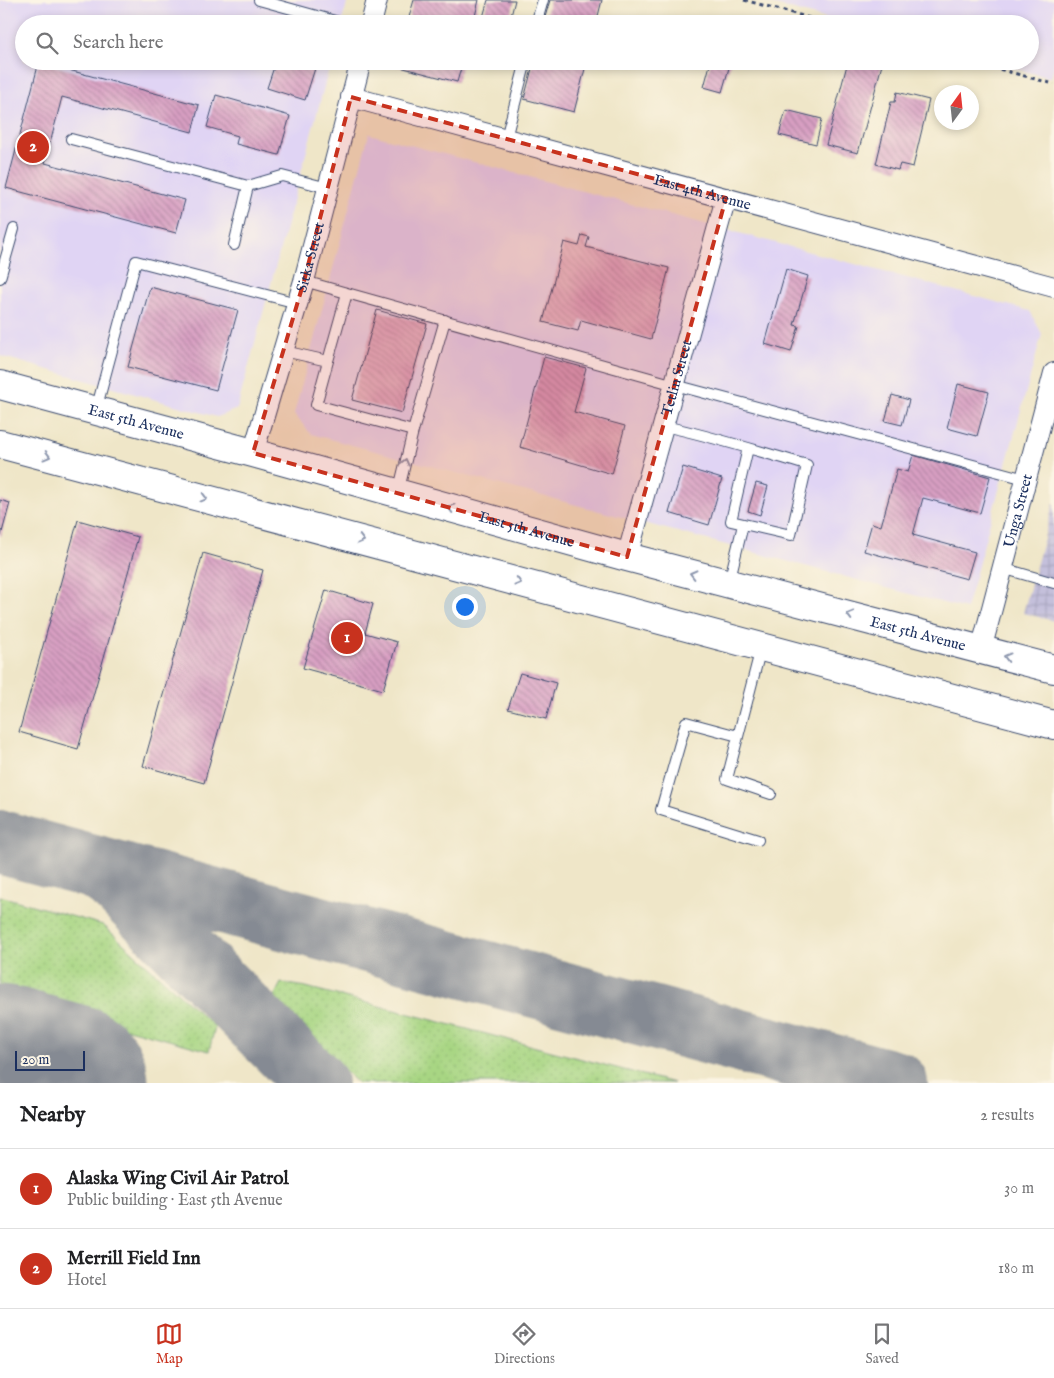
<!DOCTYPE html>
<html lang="en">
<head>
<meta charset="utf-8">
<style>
	body { margin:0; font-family:"IM FELL English",serif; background:#f6f6f6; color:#202124 }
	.compass { position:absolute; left:934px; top:85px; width:45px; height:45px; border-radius:50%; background:#fff; box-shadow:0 2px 8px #0003; rotate:15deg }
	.scale { position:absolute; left:15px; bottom:12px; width:70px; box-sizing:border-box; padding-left:5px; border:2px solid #1b2f5e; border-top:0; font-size:14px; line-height:18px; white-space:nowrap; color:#1b2f5e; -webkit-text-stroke:4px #fcf5e5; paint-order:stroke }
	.you { position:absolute; left:464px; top:606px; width:18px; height:18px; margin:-12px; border:4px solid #fff; border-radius:50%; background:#1a73e8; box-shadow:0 0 0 8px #1a73e833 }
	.badge { display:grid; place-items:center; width:32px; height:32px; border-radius:50%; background:#c8321e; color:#fff; font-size:16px; font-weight:700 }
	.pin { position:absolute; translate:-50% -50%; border:2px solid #fff; box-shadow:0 1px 5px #0006 }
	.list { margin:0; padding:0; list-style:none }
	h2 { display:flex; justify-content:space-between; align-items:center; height:65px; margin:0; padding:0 20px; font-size:21px }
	h2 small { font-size:16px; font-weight:400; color:#757577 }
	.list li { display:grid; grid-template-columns:32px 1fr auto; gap:15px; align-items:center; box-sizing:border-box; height:80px; padding:0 20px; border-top:1px solid #e0e0e0 }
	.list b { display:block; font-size:19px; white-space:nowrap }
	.list p { margin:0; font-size:16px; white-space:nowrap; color:#757577 }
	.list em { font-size:16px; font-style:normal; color:#757577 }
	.icon { flex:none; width:28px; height:28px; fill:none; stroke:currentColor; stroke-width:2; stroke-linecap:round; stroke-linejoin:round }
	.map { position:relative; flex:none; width:1054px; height:1083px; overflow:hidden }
	.search { position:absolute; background:#fff; box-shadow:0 2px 8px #0003; left:15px; right:15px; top:15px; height:55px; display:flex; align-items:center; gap:12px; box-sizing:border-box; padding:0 18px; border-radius:28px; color:#757577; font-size:19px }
	.sheet { height:225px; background:#fff }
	nav { display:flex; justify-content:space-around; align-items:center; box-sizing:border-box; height:70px; border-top:1px solid #e0e0e0; background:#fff; font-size:14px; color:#757577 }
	nav a { display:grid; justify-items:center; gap:2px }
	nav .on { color:#c8321e }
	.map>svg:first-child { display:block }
	.built { fill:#e0d4f4 }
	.industrial { fill:url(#industrial-grid) }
	.grass { fill:url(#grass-dots); stroke:#628270 }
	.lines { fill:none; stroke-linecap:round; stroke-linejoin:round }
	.taxiway { stroke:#858a93; stroke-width:64 }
	.runway { stroke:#858a93; stroke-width:159 }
	.building { fill:url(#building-back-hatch) }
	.service-casing { stroke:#3b4a6e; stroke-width:12 }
	.minor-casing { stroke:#3b4a6e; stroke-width:22 }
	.trunk-casing { stroke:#3b4a6e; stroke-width:30 }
	.path { stroke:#3b4a6e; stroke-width:3; stroke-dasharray:4 4; stroke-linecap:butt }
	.service { stroke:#fff; stroke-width:10 }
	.minor { stroke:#fff; stroke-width:20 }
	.trunk { stroke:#fff; stroke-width:28 }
	.oneway { stroke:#8d97ae }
	.marked { fill:#c8321e; fill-opacity:0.2; stroke:#c8321e; stroke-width:4; stroke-dasharray:10 6; stroke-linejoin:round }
	.labels { text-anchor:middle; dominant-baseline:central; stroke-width:4; stroke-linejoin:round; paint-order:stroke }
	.street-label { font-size:15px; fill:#1b2f5e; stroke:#fcf5e5 }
</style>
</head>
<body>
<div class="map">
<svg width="1054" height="1083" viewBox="0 0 1054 1083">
	<defs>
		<pattern id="industrial-grid" width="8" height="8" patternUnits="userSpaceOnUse" patternTransform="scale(1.25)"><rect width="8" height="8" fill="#c4c0db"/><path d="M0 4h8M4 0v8" fill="none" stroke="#a8a5be"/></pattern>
		<pattern id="grass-dots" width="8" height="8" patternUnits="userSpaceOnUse" patternTransform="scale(1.25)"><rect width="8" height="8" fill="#a8d683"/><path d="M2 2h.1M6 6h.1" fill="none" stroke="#90b874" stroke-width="1.8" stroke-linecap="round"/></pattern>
		<pattern id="building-back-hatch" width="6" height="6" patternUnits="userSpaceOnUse" patternTransform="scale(1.25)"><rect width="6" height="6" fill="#d89fc2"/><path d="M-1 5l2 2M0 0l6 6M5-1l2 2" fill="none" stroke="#ae82a1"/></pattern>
	</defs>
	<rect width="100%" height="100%" fill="#fcf5e5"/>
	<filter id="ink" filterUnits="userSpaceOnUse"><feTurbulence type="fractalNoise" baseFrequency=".02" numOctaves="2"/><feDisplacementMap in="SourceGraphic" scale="10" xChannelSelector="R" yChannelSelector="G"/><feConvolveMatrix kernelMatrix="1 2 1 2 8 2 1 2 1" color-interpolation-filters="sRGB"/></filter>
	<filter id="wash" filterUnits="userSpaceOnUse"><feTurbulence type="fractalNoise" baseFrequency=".0096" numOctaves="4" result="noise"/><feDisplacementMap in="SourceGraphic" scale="20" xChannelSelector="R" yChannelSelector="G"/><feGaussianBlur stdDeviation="1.12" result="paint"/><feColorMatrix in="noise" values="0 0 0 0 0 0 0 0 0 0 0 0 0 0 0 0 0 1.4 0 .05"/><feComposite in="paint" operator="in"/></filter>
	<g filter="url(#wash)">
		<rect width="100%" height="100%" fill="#efe6c8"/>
		<!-- built -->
		<path class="built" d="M0 0H348L341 24H24V61H331L237 409 217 417 0 356Z
			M757 0H1054V67L1051 78 986 61H1030V24H846Z
			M369 134 1030 311 1042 334 966 609 311 434 294 414Z"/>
		<!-- industrial -->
		<path class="industrial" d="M1054 502V621L1023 613Z"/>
		<!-- grass -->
		<path class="grass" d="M0 896 103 925 215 1027 209 1051 0 994Z
			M281 983 306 987 674 1083H358L271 1002Z"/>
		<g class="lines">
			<!-- taxiway -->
			<path class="taxiway" d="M0 842 896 1083
				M103 873 116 882 316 1083"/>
			<!-- runway -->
			<path class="runway" d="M0 1064 69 1083"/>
		</g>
		<g id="blocks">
			<!-- building -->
			<path class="building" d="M414 0H479L473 24H407Z
				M488 0H515L509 24H481Z
				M550 0H602L596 24H543Z
				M276 61 317 62 305 100 267 88Z
				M397 61H463L457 82 396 66Z
				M534 61H587L574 112 524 99Z
				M711 61H731L722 92 704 87Z
				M848 61H883L858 153 826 145Z
				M39 62 199 105 192 132 62 97 45 163 185 200 176 233 6 188Z
				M897 92 929 100 913 167 900 164 898 170 876 164 891 102H895Z
				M216 95 290 116 279 155 236 144 238 136 207 127Z
				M786 110 822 119 816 144 779 135Z
				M582 235 589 237 586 247 669 268 651 339 581 320 578 331 543 322 564 242 579 246Z
				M786 269 808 276 794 325 799 326 791 352 765 344Z
				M150 287 238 310 216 390 128 367Z
				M377 310 427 324 402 413 352 400Z
				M544 357 586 368 574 412 625 426 612 474 520 447Z
				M958 384 989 392 977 436 947 428Z
				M892 395 909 400 902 425 885 421Z
				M913 455 990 477 980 513 923 498 913 535 975 552 967 579 864 551 872 523 881 526 897 469 908 472Z
				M683 467 722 479 709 525 669 513Z
				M756 483 768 486 760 515 748 511Z
				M0 500 10 503 1 536H0Z
				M78 520 138 537 78 749 19 732Z
				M203 553 263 570 204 783 143 766Z
				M326 590 373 604 365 633 397 642 383 690 303 668Z
				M520 673 556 683 546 719 508 709Z"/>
		</g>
	</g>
	<g filter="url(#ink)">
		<use href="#blocks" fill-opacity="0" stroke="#3b4a6e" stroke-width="1"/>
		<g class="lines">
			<!-- service casing -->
			<g class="service-casing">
				<path id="service" d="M259 0 346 24
					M536 24 543 0
					M506 138 526 61
					M71 139 248 186 282 176 328 188
					M234 245 248 186
					M0 278 14 229
					M304 281 675 385 1025 479
					M284 351 328 361 316 405 413 431
					M328 361 347 293
					M96 410 136 261 297 303
					M664 426C712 436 760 452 807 465L791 535 731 521 748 448
					M398 493 413 431 445 320
					M1002 568 1054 583
					M729 582 743 525
					M761 648 727 779 771 794
					M738 736 686 722 661 810 758 840"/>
			</g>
			<!-- minor casing -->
			<g class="minor-casing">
				<g id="minor">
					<path d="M371 24 377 0"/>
					<path id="s1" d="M351 97 1054 287"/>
					<path id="s2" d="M253 453 304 281 361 61"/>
					<path id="s3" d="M627 557 726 198"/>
					<path id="s4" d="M981 650 1054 373"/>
				</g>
			</g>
			<!-- trunk casing -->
			<g class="trunk-casing">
				<g id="trunk">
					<path id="s5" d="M0 385 253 453 627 557 1054 669"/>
					<path d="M0 444 1054 725"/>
				</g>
			</g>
			<!-- path -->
			<path class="path" d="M744 0 832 24
				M969 61 1054 84"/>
			<!-- service -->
			<use href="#service" class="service"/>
			<!-- minor -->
			<use href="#minor" class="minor"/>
			<!-- trunk -->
			<use href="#trunk" class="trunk"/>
		</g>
		<!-- one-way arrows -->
		<defs><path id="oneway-chevron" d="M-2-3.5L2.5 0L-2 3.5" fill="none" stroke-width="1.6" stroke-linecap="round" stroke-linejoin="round" transform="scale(1.25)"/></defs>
		<g class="oneway">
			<use href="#oneway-chevron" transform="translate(47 456) rotate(15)"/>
			<use href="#oneway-chevron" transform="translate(405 462) rotate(-76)"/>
			<use href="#oneway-chevron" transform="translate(204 498) rotate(15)"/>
			<use href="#oneway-chevron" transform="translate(451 508) rotate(-165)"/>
			<use href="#oneway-chevron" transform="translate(361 540) rotate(15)"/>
			<use href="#oneway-chevron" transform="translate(693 574) rotate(-166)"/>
			<use href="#oneway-chevron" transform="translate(518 582) rotate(15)"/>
			<use href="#oneway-chevron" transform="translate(850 615) rotate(-165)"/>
			<use href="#oneway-chevron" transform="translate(1007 657) rotate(-165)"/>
		</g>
	</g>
	<!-- marked area -->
	<path class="marked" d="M351 97 726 198 627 557 253 453 304 281Z"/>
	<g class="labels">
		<!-- street labels -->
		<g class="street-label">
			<text stroke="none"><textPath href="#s1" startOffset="364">East 4th Avenue</textPath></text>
			<text stroke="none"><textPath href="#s2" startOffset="204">Sitka Street</textPath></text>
			<text stroke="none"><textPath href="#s3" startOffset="186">Tetlin Street</textPath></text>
			<text stroke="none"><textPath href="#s5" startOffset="141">East 5th Avenue</textPath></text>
			<text stroke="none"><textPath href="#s4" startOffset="144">Unga Street</textPath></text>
			<text stroke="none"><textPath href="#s5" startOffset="546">East 5th Avenue</textPath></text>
			<text stroke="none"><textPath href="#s5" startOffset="951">East 5th Avenue</textPath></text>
		</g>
	</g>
</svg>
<svg class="compass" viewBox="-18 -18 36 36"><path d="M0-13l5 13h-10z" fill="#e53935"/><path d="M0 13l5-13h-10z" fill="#757577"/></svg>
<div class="scale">20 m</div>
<div class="you"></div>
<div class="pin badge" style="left:347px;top:638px">1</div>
<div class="pin badge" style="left:33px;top:147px">2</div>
<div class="search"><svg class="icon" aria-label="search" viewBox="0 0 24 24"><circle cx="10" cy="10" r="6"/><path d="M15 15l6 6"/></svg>Search here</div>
</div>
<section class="sheet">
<h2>Nearby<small>2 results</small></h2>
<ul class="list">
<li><span class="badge">1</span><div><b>Alaska Wing Civil Air Patrol</b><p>Public building · East 5th Avenue</p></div><em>30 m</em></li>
<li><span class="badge">2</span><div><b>Merrill Field Inn</b><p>Hotel</p></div><em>180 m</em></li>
</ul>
</section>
<nav>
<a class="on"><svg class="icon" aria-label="map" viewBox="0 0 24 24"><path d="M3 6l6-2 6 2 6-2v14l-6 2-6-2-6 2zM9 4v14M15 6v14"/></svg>Map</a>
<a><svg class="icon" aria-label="directions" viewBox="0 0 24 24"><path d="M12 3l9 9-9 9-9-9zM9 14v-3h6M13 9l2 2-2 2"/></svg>Directions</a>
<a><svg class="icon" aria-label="saved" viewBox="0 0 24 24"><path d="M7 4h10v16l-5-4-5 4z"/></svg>Saved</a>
</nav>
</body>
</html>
